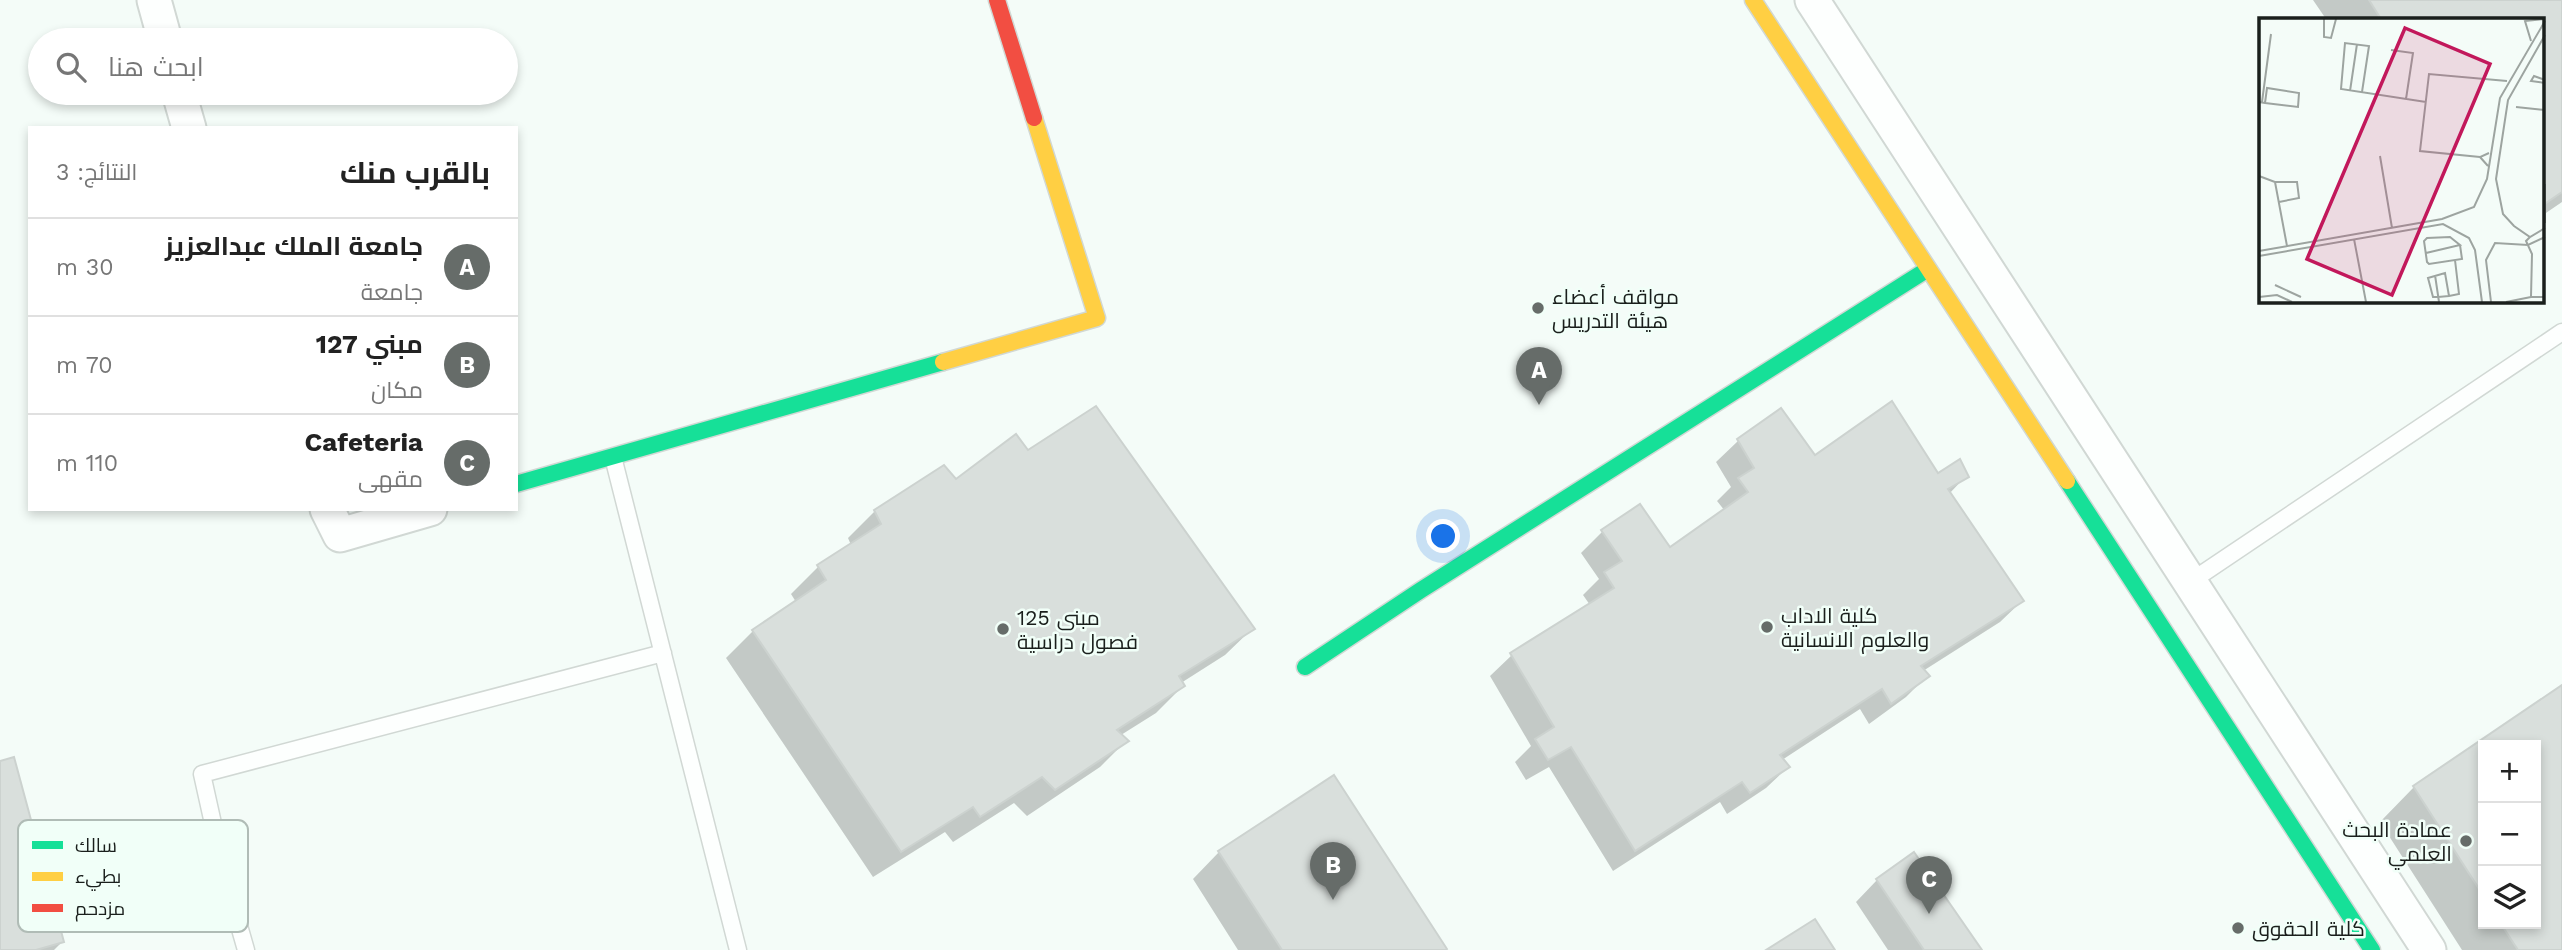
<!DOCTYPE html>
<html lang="ar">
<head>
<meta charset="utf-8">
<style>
	body { margin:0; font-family:"Work Sans",Cairo,sans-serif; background:#f6f6f6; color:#222; direction:rtl }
	.controls { position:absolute; right:21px; bottom:21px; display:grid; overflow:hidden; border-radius:0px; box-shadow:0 4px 10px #0003 }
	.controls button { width:63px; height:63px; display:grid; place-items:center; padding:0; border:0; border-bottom:2px solid #e0e0e0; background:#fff; color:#222; font:35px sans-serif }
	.you { position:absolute; left:1444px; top:537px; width:24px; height:24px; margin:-18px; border:5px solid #fff; border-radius:50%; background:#1a73e8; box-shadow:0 0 0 10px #1a73e833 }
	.badge { display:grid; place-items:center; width:46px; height:46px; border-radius:50%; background:#666c69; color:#fff; font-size:23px; font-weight:700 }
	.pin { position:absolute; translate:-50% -58px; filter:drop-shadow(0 2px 4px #0008) }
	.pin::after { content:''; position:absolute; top:37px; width:24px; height:21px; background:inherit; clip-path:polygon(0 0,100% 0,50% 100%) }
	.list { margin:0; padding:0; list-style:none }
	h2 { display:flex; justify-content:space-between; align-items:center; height:91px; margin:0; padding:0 28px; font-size:30px }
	h2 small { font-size:23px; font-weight:400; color:#767676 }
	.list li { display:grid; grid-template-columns:46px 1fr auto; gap:21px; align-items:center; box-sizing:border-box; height:98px; padding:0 28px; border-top:2px solid #e0e0e0 }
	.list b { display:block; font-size:26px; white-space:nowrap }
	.list p { margin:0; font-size:23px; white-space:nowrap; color:#767676 }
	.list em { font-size:23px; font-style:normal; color:#767676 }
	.icon { flex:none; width:38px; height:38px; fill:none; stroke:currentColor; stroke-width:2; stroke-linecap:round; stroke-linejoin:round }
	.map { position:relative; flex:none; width:2562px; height:950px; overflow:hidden; direction:ltr }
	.search { position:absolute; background:#fff; box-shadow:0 4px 10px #0003; left:28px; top:28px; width:490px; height:77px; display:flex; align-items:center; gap:18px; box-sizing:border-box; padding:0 24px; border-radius:38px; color:#767676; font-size:26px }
	.panel { position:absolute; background:#fff; box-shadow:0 4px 10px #0003; left:28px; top:126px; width:490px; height:385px; border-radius:0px; direction:rtl }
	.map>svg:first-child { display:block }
	.shadow { fill:#0003; fill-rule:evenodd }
	.building { fill:#d9dfdc; stroke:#ccd2cf; stroke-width:2 }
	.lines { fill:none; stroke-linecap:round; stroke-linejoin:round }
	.lane-casing { stroke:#d1d8d4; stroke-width:19 }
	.street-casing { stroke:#d1d8d4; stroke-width:37 }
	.fast-casing { stroke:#d1d8d4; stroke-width:19 }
	.slow-casing { stroke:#d1d8d4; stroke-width:19 }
	.jam-casing { stroke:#d1d8d4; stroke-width:19 }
	.lane { stroke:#fdfffe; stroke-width:16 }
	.street { stroke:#fdfffe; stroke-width:33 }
	.fast { stroke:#16e098; stroke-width:16 }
	.slow { stroke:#ffcf43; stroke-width:16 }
	.jam { stroke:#f24e42; stroke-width:16 }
	.poi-dot { fill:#666c69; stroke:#f1fff8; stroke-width:2.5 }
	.labels { text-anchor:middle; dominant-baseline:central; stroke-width:5; stroke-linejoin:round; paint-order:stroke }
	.poi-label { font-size:21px; fill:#1a1f1c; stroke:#f1fff8; text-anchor:start }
	.inset-road { fill:none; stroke:#9da4a0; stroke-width:2 }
	.view { fill:#c2185b; fill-opacity:0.15; stroke:#c2185b; stroke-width:3.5 }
	.inset-edge { fill:none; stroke:#1a1f1c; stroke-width:3.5 }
	.key { fill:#f1fff8; stroke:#b0bcb6; stroke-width:2 }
	.key-label { font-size:19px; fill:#1a1f1c }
</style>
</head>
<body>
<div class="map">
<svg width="2562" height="950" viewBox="0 0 2562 950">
	<rect width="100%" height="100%" fill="#f4fcf8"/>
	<!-- shadow -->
	<path class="shadow" d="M2313 0H2562V202L2543 215V19H2326Z
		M1780 410 1814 457 1938 476H1966L1949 494 2022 601 2000 622 1923 671 1927 676 1906 697 1869 724 1860 709 1782 760 1788 767 1766 788 1727 814 1720 802 1613 871 1549 767 1526 780 1515 762 1531 746 1490 676 1512 655 1590 605 1583 595 1599 579 1581 553 1602 532 1670 550 1725 511 1717 501 1731 487 1716 462 1738 441Z
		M1028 452 1252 629 1225 655 1181 683 1183 686 1156 713 1121 735 1126 741 1100 767 1027 816 1014 803 953 842 945 832 873 877 726 658 753 631 796 602 791 594 818 567 851 545 848 538 875 511Z
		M2562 687V950H2462L2380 822 2414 787ZM2483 745H2536V924H2483Z
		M0 763 62 942 54 950H0Z
		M1219 852 1444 950H1238L1193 879Z
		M1877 880 1980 950H1888L1856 902Z"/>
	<!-- building -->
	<path class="building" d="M2369 0H2562V192L2543 205V19H2381Z
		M1892 401 1938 473 1960 459 1969 477 1948 489 2024 601 1921 666 1930 676 1891 704 1882 689 1780 755 1790 767 1750 793 1742 782 1635 851 1571 747 1548 760 1535 739 1554 727 1510 653 1614 588 1604 572 1622 561 1601 530 1640 504 1670 547 1748 492 1738 478 1754 468 1737 439 1781 408 1815 455Z
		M1096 406 1255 629 1179 676 1185 686 1117 730 1129 741 1055 790 1042 777 980 817 973 807 901 852 752 630 826 580 817 565 881 524 874 510 944 465 956 479 1016 434 1028 450Z
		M2562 685V950H2518L2501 924H2536V745H2483V895L2413 786Z
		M14 757 64 942 36 950H0V761Z
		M1334 775 1447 949 1446 950H1282L1218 851Z
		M1914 852 1982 950H1924L1876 879Z
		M1815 919 1835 950H1766Z"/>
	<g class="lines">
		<!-- lane casing -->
		<g class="lane-casing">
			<path id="lane" d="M613 457 738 950
				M2190 582 2562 332
				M246 950 224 873 202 774 663 653"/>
		</g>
		<!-- street casing -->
		<g class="street-casing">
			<path id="street" d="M154 0 165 40
				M1812 0 2429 950
				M179 93 189 128
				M327 509 340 535 430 509"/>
		</g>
		<!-- fast casing -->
		<g class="fast-casing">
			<path id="fast" d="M2067 481 2372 950
				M516 484 943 362
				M1305 667 1421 590 1928 269"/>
		</g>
		<!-- slow casing -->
		<g class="slow-casing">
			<path id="slow" d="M1753 0 2067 481
				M943 362 1097 318 1034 118"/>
		</g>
		<!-- jam casing -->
		<g class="jam-casing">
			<path id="jam" d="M997 0 1034 118"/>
		</g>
		<!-- lane -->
		<use href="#lane" class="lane"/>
		<!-- street -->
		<use href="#street" class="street"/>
		<!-- fast -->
		<use href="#fast" class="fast"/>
		<!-- slow -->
		<use href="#slow" class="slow"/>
		<!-- jam -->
		<use href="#jam" class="jam"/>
	</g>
	<!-- markers -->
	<g class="poi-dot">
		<circle cx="1538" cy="308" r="7"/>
		<circle cx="1767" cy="627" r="7"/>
		<circle cx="1003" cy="629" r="7"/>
		<circle cx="2466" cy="841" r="7"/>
		<circle cx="2238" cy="928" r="7"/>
	</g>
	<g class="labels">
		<!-- poi labels -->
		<g class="poi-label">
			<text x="1552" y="296">مواقف أعضاء<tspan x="1552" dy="24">هيئة التدريس</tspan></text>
			<text x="1781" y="615">كلية الاداب<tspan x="1781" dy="24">والعلوم الانسانية</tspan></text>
			<text x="1017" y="617">مبنى 125<tspan x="1017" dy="24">فصول دراسية</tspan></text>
			<text x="2452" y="829" text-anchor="end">عمادة البحث<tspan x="2452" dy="24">العلمي</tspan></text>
			<text x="2252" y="928">كلية الحقوق</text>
		</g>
	</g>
	<!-- overview -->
	<g transform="translate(2259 18)">
		<rect width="285" height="285" fill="#f4fcf8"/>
		<path class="inset-road" d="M65 1V19L72 20 77 1M286 17 249 82 237 161 244 196 255 208 271 219 286 210M272 23 266 3 286 1M132 32 154 35 147 81M286 62 275 58 272 63 286 65M91 73 98 26M103 74 110 28 86 25 82 71 167 84M0 84 6 85 39 89 40 75 8 70 6 85M3 84 12 16M257 89 286 92M121 138 133 210M221 139 161 133 170 56 248 63M229 148 221 139 230 135M0 158 16 164 28 228M16 164H38L40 180 20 184M286 166V205M271 219 267 223 273 236 272 279H286M95 221 107 284M0 233 183 201 215 189 228 161 241 80 286 3M167 235 201 227 191 219 168 220 165 223 168 244 170 246 203 241 201 227M0 238 184 206 210 220 216 232 223 284M176 257 180 284M16 267 42 279M190 278 186 255 169 260 174 279H179L190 278 200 276 196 242M0 279 18 277 33 284M232 284 227 242 236 225 269 227 286 219M247 284 272 279"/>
		<path class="view" d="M146 10 231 46 133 277 48 241Z"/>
		<rect width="285" height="285" class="inset-edge"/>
	</g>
	<!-- legend -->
	<rect x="18" y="820" width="230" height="112" rx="10" class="key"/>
	<rect x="32" y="841" width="31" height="8" fill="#16e098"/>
	<rect x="32" y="872" width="31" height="9" fill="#ffcf43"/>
	<rect x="32" y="904" width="31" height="8" fill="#f24e42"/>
	<g class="key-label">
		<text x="75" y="852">سالك</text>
		<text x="75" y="883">بطيء</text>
		<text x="75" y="915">مزدحم</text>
	</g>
</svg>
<div class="controls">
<button>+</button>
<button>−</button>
<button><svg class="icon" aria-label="layers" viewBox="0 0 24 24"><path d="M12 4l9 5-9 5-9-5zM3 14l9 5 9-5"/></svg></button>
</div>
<div class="you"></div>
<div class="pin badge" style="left:1539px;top:405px">A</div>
<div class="pin badge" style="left:1333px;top:900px">B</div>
<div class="pin badge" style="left:1929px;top:914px">C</div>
<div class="search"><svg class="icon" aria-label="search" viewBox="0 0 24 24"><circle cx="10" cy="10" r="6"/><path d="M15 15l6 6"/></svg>ابحث هنا</div>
<section class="panel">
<h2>بالقرب منك<small>النتائج: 3</small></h2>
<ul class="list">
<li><span class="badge">A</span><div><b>جامعة الملك عبدالعزيز</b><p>جامعة</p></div><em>30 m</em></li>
<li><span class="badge">B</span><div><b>مبني 127</b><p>مكان</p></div><em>70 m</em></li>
<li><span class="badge">C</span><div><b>Cafeteria</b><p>مقهى</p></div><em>110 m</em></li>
</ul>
</section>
</div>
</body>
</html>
